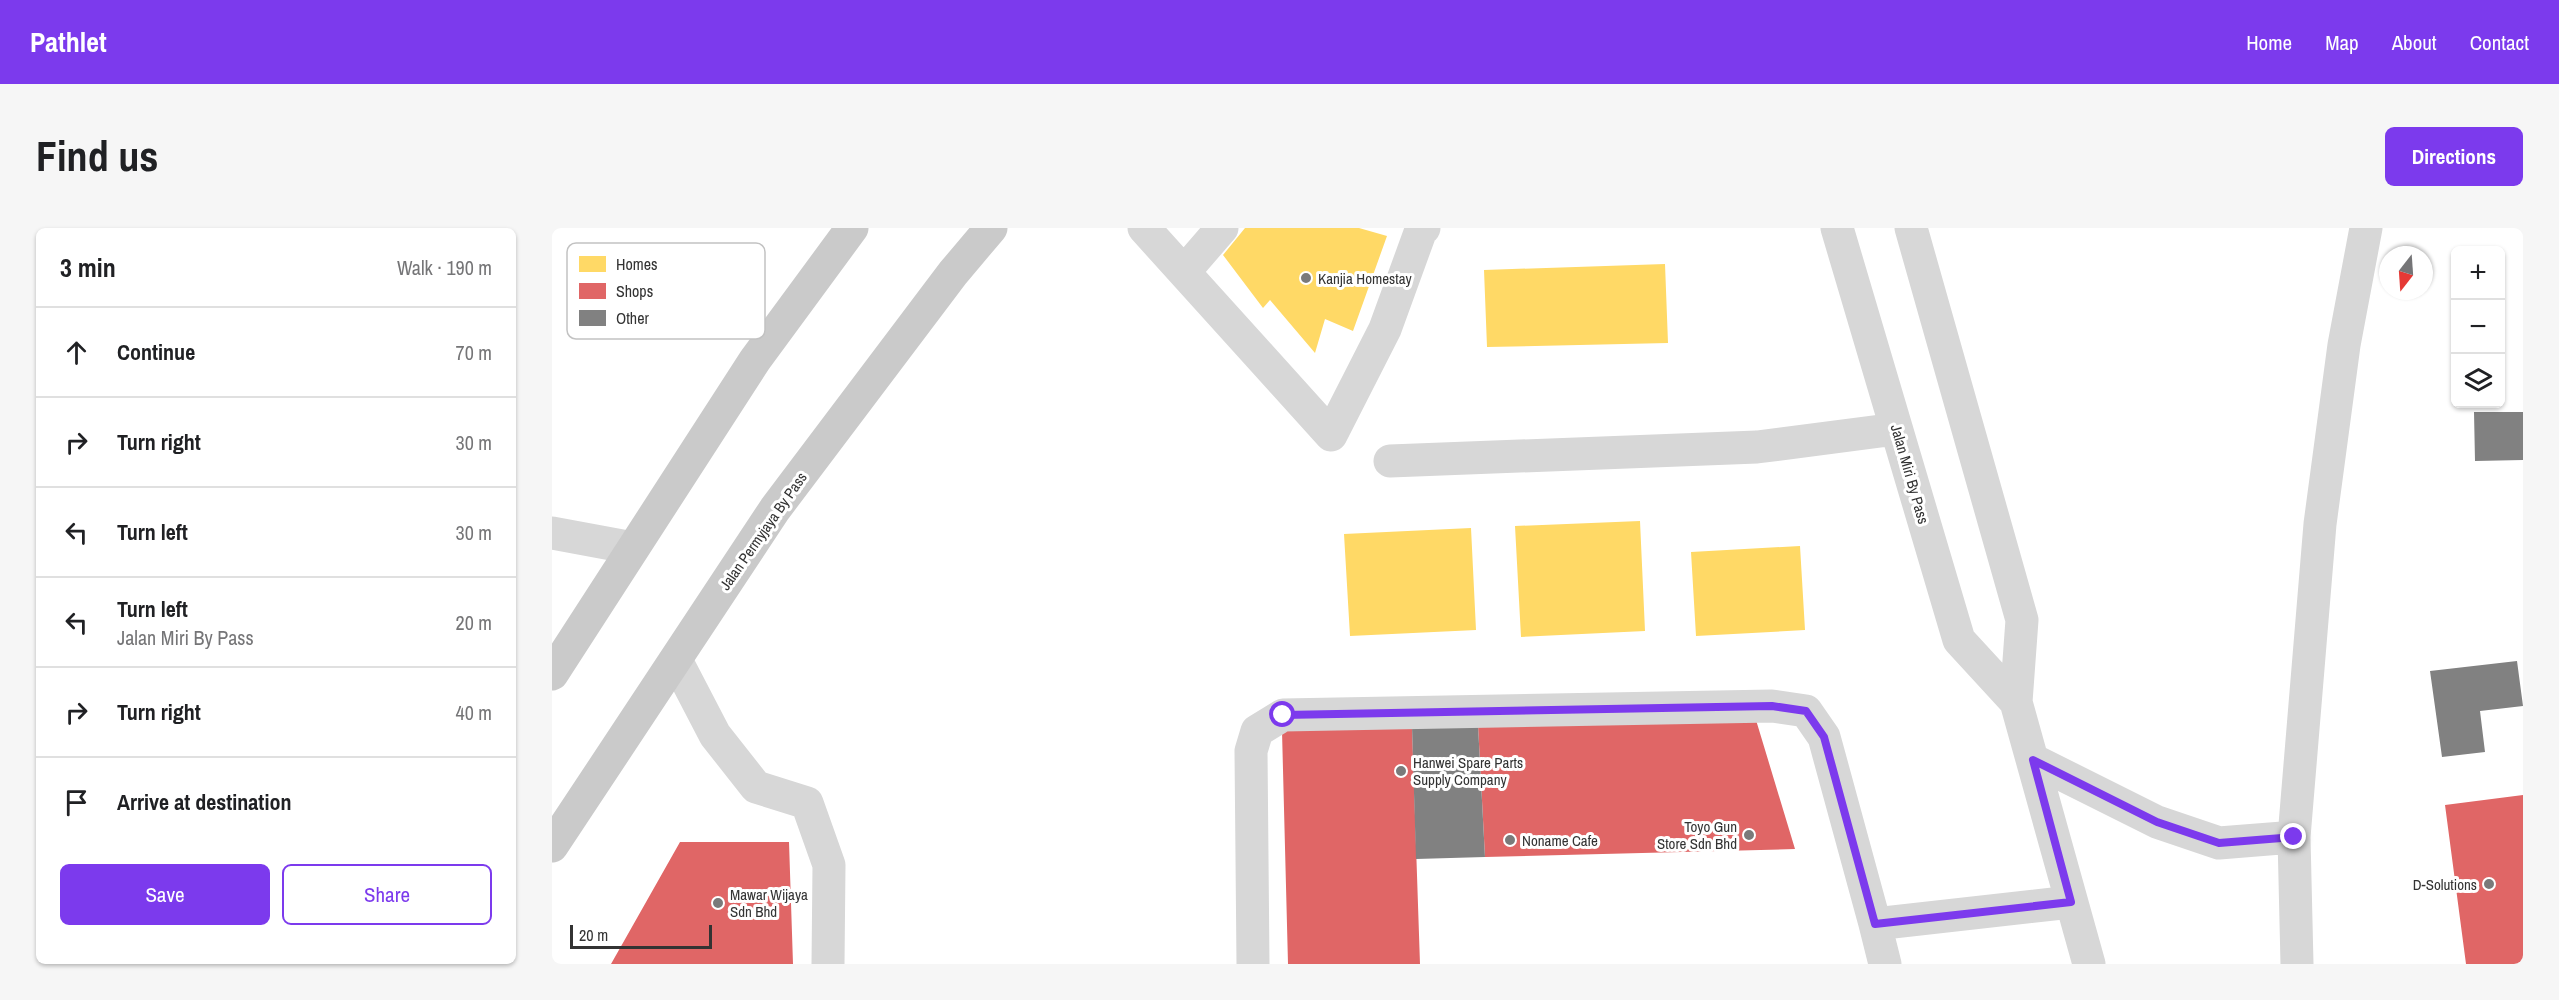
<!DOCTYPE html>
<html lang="en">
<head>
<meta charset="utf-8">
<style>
	body { margin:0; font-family:"Archivo Narrow",sans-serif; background:#f6f6f6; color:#202124 }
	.controls { position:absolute; right:18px; top:18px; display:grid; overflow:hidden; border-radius:9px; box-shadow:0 2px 4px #0004 }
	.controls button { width:54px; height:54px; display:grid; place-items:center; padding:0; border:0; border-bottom:2px solid #e0e0e0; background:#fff; color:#202124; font:30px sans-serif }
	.compass { position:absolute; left:1827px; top:18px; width:54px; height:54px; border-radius:50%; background:#fff; box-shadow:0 2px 4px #0004; rotate:197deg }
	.scale { position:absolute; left:18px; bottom:15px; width:142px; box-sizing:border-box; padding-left:6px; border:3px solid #333; border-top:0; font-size:16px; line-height:21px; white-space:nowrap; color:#333; -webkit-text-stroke:4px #fff; paint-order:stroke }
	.stop { position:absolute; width:18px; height:18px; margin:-14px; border:4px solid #7c3aed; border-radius:50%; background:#fff }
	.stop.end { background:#7c3aed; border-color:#fff; box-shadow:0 2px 6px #0008 }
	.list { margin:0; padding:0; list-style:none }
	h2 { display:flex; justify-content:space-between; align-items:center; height:78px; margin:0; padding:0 24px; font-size:26px }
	h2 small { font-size:20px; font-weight:400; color:#757577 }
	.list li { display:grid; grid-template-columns:39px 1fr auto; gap:18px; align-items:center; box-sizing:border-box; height:90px; padding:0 24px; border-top:2px solid #e0e0e0 }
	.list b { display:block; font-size:22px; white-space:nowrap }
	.list p { margin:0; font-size:20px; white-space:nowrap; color:#757577 }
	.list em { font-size:20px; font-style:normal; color:#757577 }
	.actions { display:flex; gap:12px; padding:18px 24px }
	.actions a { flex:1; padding:14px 0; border:2px solid #7c3aed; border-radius:9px; text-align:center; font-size:21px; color:#7c3aed }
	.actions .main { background:#7c3aed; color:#fff }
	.icon { flex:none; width:33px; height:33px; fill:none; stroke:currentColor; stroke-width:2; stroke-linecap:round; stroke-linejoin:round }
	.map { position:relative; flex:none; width:1971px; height:736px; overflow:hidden; border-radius:9px }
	header { display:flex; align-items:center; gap:36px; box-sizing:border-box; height:84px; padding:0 30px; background:#7c3aed; color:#fff }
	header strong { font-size:28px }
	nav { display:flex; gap:33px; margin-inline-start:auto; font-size:21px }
	.intro { display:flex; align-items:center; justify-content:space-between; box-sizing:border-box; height:144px; padding:0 36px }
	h1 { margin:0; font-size:42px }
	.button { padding:15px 27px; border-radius:9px; background:#7c3aed; color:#fff; font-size:21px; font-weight:700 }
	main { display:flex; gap:36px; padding:0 36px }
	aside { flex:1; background:#fff; border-radius:9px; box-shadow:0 2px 4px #0004 }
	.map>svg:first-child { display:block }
	.homes { fill:#ffd966 }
	.shops { fill:#e06666 }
	.building { fill:#818181 }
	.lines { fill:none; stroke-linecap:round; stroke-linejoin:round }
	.minor { stroke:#d7d7d7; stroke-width:33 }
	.major { stroke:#cacaca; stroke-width:33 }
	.route { stroke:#7c3aed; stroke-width:8 }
	.poi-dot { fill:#7a7a7a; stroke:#fff; stroke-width:2 }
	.labels { text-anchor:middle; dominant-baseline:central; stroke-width:6; stroke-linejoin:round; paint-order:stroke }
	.poi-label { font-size:15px; fill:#333; stroke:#fff; text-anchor:start }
	.street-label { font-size:15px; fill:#333; stroke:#fff }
	.key { fill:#fff; stroke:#c2c2c2; stroke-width:1.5 }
	.key-label { font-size:16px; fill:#333 }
</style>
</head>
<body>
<header>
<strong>Pathlet</strong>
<nav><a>Home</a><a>Map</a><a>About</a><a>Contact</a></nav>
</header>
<div class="intro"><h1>Find us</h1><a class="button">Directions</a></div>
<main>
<aside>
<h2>3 min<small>Walk · 190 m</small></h2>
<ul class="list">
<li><svg class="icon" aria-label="ahead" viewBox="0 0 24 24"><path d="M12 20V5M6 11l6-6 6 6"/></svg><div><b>Continue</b></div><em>70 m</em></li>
<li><svg class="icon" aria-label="right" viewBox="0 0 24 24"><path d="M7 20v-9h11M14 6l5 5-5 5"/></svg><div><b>Turn right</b></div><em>30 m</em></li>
<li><svg class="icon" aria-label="left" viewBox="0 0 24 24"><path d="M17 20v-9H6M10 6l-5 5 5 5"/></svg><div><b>Turn left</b></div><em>30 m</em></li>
<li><svg class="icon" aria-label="left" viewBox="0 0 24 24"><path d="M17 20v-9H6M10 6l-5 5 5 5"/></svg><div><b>Turn left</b><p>Jalan Miri By Pass</p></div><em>20 m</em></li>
<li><svg class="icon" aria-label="right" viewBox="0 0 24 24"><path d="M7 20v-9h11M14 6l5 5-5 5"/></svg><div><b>Turn right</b></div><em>40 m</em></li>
<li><svg class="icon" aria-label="arrive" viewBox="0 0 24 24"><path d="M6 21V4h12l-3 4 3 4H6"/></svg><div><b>Arrive at destination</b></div></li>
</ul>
<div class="actions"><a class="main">Save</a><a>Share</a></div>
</aside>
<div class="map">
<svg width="1971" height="736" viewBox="0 0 1971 736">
	<rect width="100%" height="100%" fill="#fff"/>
	<!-- homes -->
	<path class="homes" d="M693 0H807L835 8 801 103 773 91 763 125 718 72 711 80 671 27Z
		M1113 36 1116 115 935 119 932 42Z
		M1088 293 1093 403 969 409 963 298Z
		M919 300 924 402 798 408 792 306Z
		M1248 318 1253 402 1144 408 1139 324Z"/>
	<!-- shops -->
	<path class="shops" d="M1204 492 1243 621 933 629 926 497Z
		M860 499 868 736H736L730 503Z
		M1971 567V736H1914L1893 577Z
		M128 614H237L241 736H59Z"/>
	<!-- building -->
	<path class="building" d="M1922 184H1971V232L1923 233Z
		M1965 433 1971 478 1928 483 1933 524 1890 529 1878 443Z
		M926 497 933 629 864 631 860 499Z"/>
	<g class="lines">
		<!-- minor -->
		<path class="minor" d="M592 0 779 207 833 101 869 2 872 0
			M1285 0 1407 412 1464 474
			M1359 0 1470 392 1464 474 1537 736
			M632 44 670 0
			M838 233 1205 219 1344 201
			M0 305 81 320
			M124 432 163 507 204 559 255 575 277 637 276 736
			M1481 532 1605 594 1667 615 1742 609
			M1323 696 1333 736
			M701 736 699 523 705 503 731 487 1220 478 1254 483 1272 509 1323 696 1519 674
			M1745 736 1742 609 1768 296 1792 117 1814 0"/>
		<!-- major -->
		<path class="major" d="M0 446 203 132 300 0
			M0 618 223 281 401 45 439 0"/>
	</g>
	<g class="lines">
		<!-- route -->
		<path class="route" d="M731 487 1220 478 1254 483 1272 509 1323 696 1519 674 1481 532 1605 594 1667 615 1742 609"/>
	</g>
	<!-- markers -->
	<g class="poi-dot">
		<circle cx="754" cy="50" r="6"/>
		<circle cx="849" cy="543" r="6"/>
		<circle cx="1197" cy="607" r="6"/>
		<circle cx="958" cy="612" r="6"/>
		<circle cx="1937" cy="656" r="6"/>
		<circle cx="166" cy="675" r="6"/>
	</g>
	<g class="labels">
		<!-- poi labels -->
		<g class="poi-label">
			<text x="766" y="50">Kanjia Homestay</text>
			<text x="861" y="534">Hanwei Spare Parts<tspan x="861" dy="17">Supply Company</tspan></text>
			<text x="1185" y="598" text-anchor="end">Toyo Gun<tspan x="1185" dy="17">Store Sdn Bhd</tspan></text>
			<text x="970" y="612">Noname Cafe</text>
			<text x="1925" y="656" text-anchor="end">D-Solutions</text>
			<text x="178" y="666">Mawar Wijaya<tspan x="178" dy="17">Sdn Bhd</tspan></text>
		</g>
		<!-- street labels -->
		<g class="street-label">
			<text transform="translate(1358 246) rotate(74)">Jalan Miri By Pass</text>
			<text transform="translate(211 303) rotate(-55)">Jalan Permyjaya By Pass</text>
		</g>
	</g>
	<!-- legend -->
	<rect x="15" y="15" width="198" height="96" rx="9" class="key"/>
	<rect x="27" y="28" width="27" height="16" fill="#ffd966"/>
	<rect x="27" y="55" width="27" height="16" fill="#e06666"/>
	<rect x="27" y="82" width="27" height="16" fill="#818181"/>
	<g class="key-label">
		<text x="64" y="42">Homes</text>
		<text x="64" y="69">Shops</text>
		<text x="64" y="96">Other</text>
	</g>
</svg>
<div class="controls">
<button>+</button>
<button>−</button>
<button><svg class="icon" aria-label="layers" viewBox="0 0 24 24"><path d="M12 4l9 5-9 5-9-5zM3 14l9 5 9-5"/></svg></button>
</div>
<svg class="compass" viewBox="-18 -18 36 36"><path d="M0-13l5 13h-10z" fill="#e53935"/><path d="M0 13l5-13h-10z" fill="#757577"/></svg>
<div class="scale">20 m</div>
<div class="stop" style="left:731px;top:487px"></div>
<div class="stop end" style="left:1742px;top:609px"></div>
</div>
</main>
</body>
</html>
